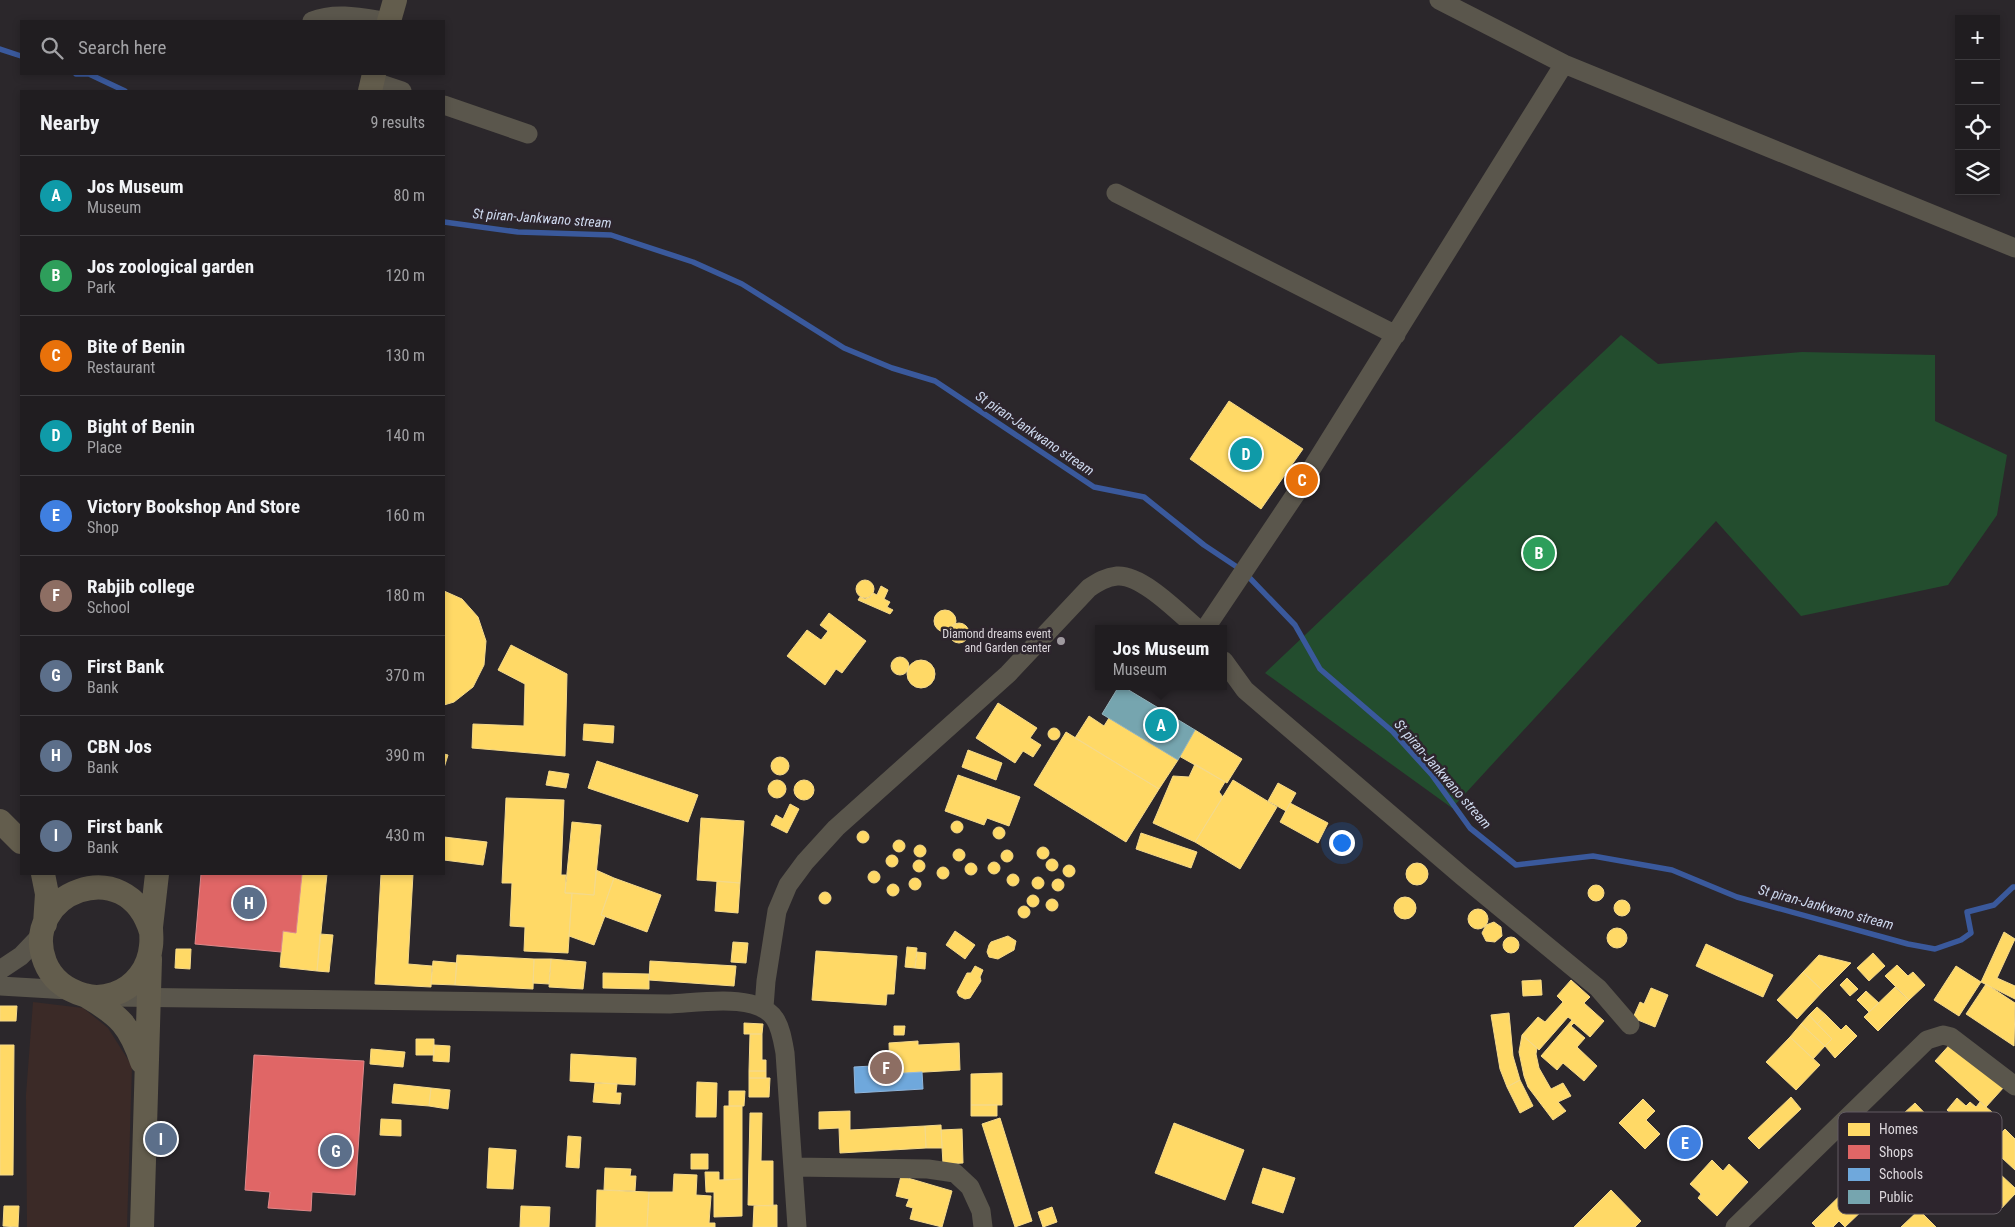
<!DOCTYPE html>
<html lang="en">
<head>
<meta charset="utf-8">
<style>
	body { margin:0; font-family:"Roboto Condensed",sans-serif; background:#2d2a2d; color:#f1f3f6 }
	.controls { position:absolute; right:15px; top:15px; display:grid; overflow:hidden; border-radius:0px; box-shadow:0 2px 8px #0003 }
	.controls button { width:45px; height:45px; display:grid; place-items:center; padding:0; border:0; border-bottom:1px solid #3d3b3e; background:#201d20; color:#f1f3f6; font:25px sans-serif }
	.you { position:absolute; left:1341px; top:842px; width:18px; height:18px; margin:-12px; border:4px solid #fff; border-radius:50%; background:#1a73e8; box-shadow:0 0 0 8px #1a73e833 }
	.badge { display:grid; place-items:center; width:32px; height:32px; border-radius:50%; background:#8c9099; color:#fff; font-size:16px; font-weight:700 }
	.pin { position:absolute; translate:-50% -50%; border:2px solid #fff; box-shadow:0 1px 5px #0006 }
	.popup { position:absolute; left:1095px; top:625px; width:132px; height:65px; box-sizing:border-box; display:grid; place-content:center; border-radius:0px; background:#201d20; filter:drop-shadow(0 1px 4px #0005); font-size:16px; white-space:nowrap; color:#a2a2a5 }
	.popup b { font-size:19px; color:#f1f3f6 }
	.popup::after { content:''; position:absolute; left:50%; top:100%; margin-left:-10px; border:10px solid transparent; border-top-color:#201d20 }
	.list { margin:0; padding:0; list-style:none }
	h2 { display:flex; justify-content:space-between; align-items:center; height:65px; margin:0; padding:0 20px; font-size:21px }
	h2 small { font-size:16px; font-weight:400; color:#a2a2a5 }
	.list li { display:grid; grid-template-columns:32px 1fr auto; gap:15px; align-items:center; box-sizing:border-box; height:80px; padding:0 20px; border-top:1px solid #3d3b3e }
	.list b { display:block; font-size:19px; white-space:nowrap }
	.list p { margin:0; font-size:16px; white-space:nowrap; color:#a2a2a5 }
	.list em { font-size:16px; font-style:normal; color:#a2a2a5 }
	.icon { flex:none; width:28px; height:28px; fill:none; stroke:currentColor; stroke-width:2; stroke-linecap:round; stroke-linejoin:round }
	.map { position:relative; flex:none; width:2015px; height:1227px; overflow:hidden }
	.search { position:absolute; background:#201d20; box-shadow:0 2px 8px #0003; left:20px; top:20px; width:425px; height:55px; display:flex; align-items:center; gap:12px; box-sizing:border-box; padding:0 18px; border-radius:0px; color:#a2a2a5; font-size:19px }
	.panel { position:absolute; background:#201d20; box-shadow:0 2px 8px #0003; left:20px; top:90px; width:425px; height:785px; border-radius:0px }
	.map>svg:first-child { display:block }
	.commercial { fill:#3b2a27 }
	.green { fill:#234d2e }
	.homes { fill:#ffd966; stroke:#f5d98a }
	.shops { fill:#e06666; stroke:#df888a }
	.schools { fill:#6fa8dc; stroke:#90b6dc }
	.public { fill:#76a5af; stroke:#95b4bd }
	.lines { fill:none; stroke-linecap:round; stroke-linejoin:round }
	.stream { stroke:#3a599c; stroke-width:5.5 }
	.minor { stroke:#5a564c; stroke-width:19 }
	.major { stroke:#635d4d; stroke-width:24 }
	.poi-dot { fill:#9f9a9f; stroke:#2d252d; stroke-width:2 }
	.labels { text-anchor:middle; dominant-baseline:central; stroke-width:5; stroke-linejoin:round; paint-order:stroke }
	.poi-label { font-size:12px; fill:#ddd8dd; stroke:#2d252d; text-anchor:end }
	.water-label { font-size:14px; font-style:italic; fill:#ced9ee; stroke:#2d252d }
	.key { fill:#2d252d; stroke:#625b62; stroke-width:1 }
	.key-label { font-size:14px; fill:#ddd8dd }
</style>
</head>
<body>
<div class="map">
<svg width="2015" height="1227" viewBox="0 0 2015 1227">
	<rect width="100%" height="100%" fill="#2b272b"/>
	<!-- commercial -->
	<path class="commercial" d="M33 1002 83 1008 108 1028 132 1066 127 1227H27L26 1095Z"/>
	<!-- green -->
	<path class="green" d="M1621 335 1658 364 1802 352 1935 355V421L2007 455 1997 515 1948 585 1801 616 1716 521 1452 808 1265 673Z"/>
	<!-- homes -->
	<path class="homes" d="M1229 401 1303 449 1261 509 1190 459Z
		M856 589a9 9 0 1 1 18 0a9 9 0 1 1-18 0Z
		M881 586 888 590 884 599 890 602 887 607 893 610 890 614 858 600 860 597 865 599 870 597 873 593 877 595Z
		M444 591 462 599 478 617 486 641 484 665 473 687 454 702 444 705Z
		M934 621a11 11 0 1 1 22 0a11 11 0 1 1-22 0Z
		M829 613 866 641 842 673 836 669 825 685 787 656 807 630 821 640 828 631 820 625Z
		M949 633a10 10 0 1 1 20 0a10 10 0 1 1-20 0Z
		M511 645 567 674 565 756 472 748 473 724 524 726 525 684 498 670Z
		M891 666a9 9 0 1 1 18 0a9 9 0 1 1-18 0Z
		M907 674a14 14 0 1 1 28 0a14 14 0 1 1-28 0Z
		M998 703 1037 728 1030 738 1041 745 1033 757 1023 751 1015 763 976 738Z
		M1089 716 1104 726 1109 718 1178 760 1159 789 1075 738Z
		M584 724 614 726 613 743 583 740Z
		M1048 734a6 6 0 1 1 12 0a6 6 0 1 1-12 0Z
		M1195 730 1242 759 1227 783 1179 756Z
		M1066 732 1159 789 1126 842 1034 785Z
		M968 750 1002 763 996 780 962 767Z
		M444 754 448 755 444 768Z
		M771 766a9 9 0 1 1 18 0a9 9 0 1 1-18 0Z
		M597 761 698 795 688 822 588 788Z
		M1195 764 1225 782 1219 792 1223 797 1195 842 1153 823 1173 776 1189 777Z
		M549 771 569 774 566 788 546 785Z
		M958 775 1020 797 1009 826 987 818 984 825 945 811Z
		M794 790a10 10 0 1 1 20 0a10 10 0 1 1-20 0Z
		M768 789a9 9 0 1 1 18 0a9 9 0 1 1-18 0Z
		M1233 780 1277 807 1240 869 1195 842Z
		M1278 783 1296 793 1286 811 1268 801Z
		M506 798 564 800 561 875H566L565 893H572L568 953 524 951 525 927 510 926 512 883H502Z
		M1290 803 1328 823 1318 843 1280 822Z
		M790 804 799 809 787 833 771 825 776 815 783 819Z
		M701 818 744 821 740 883 697 880Z
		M951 827a6 6 0 1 1 12 0a6 6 0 1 1-12 0Z
		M572 822 601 825 594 895 565 893Z
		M993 833a6 6 0 1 1 12 0a6 6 0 1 1-12 0Z
		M857 837a6 6 0 1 1 12 0a6 6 0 1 1-12 0Z
		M1141 833 1197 852 1191 868 1136 849Z
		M444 837 487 842 483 865 444 860Z
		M893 846a6 6 0 1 1 12 0a6 6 0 1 1-12 0Z
		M914 851a6 6 0 1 1 12 0a6 6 0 1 1-12 0Z
		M1037 853a6 6 0 1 1 12 0a6 6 0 1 1-12 0Z
		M953 855a6 6 0 1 1 12 0a6 6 0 1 1-12 0Z
		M1001 856a6 6 0 1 1 12 0a6 6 0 1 1-12 0Z
		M886 861a6 6 0 1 1 12 0a6 6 0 1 1-12 0Z
		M1046 865a6 6 0 1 1 12 0a6 6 0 1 1-12 0Z
		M913 866a6 6 0 1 1 12 0a6 6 0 1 1-12 0Z
		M988 868a6 6 0 1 1 12 0a6 6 0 1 1-12 0Z
		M965 869a6 6 0 1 1 12 0a6 6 0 1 1-12 0Z
		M1406 874a11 11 0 1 1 22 0a11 11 0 1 1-22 0Z
		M1063 871a6 6 0 1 1 12 0a6 6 0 1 1-12 0Z
		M937 873a6 6 0 1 1 12 0a6 6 0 1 1-12 0Z
		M596 870 614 878 601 915 605 916 594 945 569 936 572 893 594 895Z
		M868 877a6 6 0 1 1 12 0a6 6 0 1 1-12 0Z
		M1007 880a6 6 0 1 1 12 0a6 6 0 1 1-12 0Z
		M302 874H327L317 971 280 967 283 931 296 933Z
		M381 874H413L408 964 432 966 431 987 375 984Z
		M1032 883a6 6 0 1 1 12 0a6 6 0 1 1-12 0Z
		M909 884a6 6 0 1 1 12 0a6 6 0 1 1-12 0Z
		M614 878 661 895 647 932 601 915Z
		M1052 885a6 6 0 1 1 12 0a6 6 0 1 1-12 0Z
		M717 881 740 883 738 913 715 911Z
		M887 890a6 6 0 1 1 12 0a6 6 0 1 1-12 0Z
		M1588 893a8 8 0 1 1 16 0a8 8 0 1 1-16 0Z
		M819 898a6 6 0 1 1 12 0a6 6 0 1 1-12 0Z
		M1027 901a6 6 0 1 1 12 0a6 6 0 1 1-12 0Z
		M1394 908a11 11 0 1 1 22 0a11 11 0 1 1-22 0Z
		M1046 905a6 6 0 1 1 12 0a6 6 0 1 1-12 0Z
		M1614 908a8 8 0 1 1 16 0a8 8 0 1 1-16 0Z
		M1018 912a6 6 0 1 1 12 0a6 6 0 1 1-12 0Z
		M1468 919a10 10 0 1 1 20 0a10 10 0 1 1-20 0Z
		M1494 922 1501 927 1502 936 1495 942 1486 941 1482 933 1486 925Z
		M1607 938a10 10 0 1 1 20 0a10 10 0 1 1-20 0Z
		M955 931 975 945 965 959 946 945Z
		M2004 932 2015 939 1997 978 2015 986V999L1981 982Z
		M320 934 333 935 329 972 317 971Z
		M1008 936 1016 941 1014 950 998 959 989 957 987 952 989 945 991 942Z
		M1503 945a8 8 0 1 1 16 0a8 8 0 1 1-16 0Z
		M733 942 748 943 746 963 731 962Z
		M1706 944 1773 975 1763 997 1696 966Z
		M907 947 917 948 915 968 905 967Z
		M176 949H191L190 969 175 968Z
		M816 951 897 956 894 994H887L886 1005 812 1000Z
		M917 952 926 953 925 969 915 968Z
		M1873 953 1885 966 1869 981 1857 968Z
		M457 955 534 959 533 989 455 985Z
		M1819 955 1851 963 1823 991 1803 972Z
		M534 959H551L549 984 533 983Z
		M551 959 586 962 583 989 549 987Z
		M433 961 457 963 455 985 431 984Z
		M650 961 736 966 734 986 649 980Z
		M1897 965 1908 976 1913 972 1925 985 1909 1000 1885 976Z
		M975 966 983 970 980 977 981 981 970 998 965 999 959 996 957 992 967 973H971Z
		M1956 966 1981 982 1959 1016 1934 1000Z
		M1803 972 1823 991 1797 1019 1777 1000Z
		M603 973 649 974V989L603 988Z
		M1847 978 1858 989 1850 996 1840 985Z
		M1541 980 1542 995 1523 996 1522 981Z
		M1571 980 1590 997 1584 1003 1604 1021 1590 1037 1574 1023 1571 1026 1585 1038 1577 1047 1597 1066 1584 1081 1563 1063 1557 1070 1541 1056 1572 1020 1568 1017 1539 1050 1522 1035 1538 1017 1545 1022 1563 1002 1557 996Z
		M1986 984 2015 1003 2014 1046 1966 1014Z
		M1895 987 1909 1000 1878 1031 1864 1017Z
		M1651 988 1668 995 1655 1027 1633 1018 1640 1002 1644 1004Z
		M1866 991 1879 1003 1869 1012 1857 1000Z
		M0 1006H17L16 1021H0Z
		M1817 1007 1826 1015 1817 1024 1809 1015Z
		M1509 1013 1513 1056 1520 1080 1507 1087 1500 1069 1491 1015Z
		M1809 1015 1832 1039 1825 1046 1801 1024Z
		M1826 1015 1841 1030 1846 1025 1857 1036 1835 1058 1825 1046 1832 1039 1817 1024Z
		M744 1023 763 1024 762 1034H744Z
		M1801 1024 1825 1046 1813 1059 1790 1037Z
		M894 1026H905L904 1035H894Z
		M750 1034H762V1060H766V1071H749Z
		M1522 1035 1537 1048 1536 1054 1539 1068 1551 1089 1563 1083 1571 1096 1558 1102 1566 1111 1553 1120 1528 1087 1524 1076 1519 1052Z
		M1790 1037 1820 1065 1796 1090 1766 1062Z
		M416 1039H434V1055H416Z
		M918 1041V1045L959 1043 960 1070 890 1074 889 1043Z
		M1953 1041 2004 1087 1986 1107 1935 1061Z
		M0 1045H14L13 1175H0Z
		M434 1045 450 1046 449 1062 433 1061Z
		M371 1049 405 1052 403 1067 370 1064Z
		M571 1054 636 1058 635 1085 570 1081Z
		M749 1071H766V1078H749Z
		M1002 1073V1105H971V1074Z
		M749 1078H770L769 1097H749Z
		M1520 1080 1533 1106 1520 1113 1507 1087Z
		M697 1082 717 1083 716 1117H696Z
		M595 1083 617 1084 616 1093H621L620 1104 593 1102Z
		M394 1084 431 1088 429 1106 392 1103Z
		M431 1088 450 1090 448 1109 429 1106Z
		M729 1091H745L744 1106H729Z
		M1791 1097 1801 1109 1759 1149 1748 1138Z
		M1957 1098 1966 1106 1970 1102 1976 1107 1980 1102 1992 1112 1985 1119 1992 1125 1980 1139 1947 1110Z
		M1643 1099 1655 1111 1646 1120 1660 1134 1645 1149 1619 1123Z
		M1915 1103 1938 1127 1930 1135 1919 1124 1903 1140 1890 1126Z
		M971 1105H997V1116H971Z
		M724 1106H742V1179L724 1180Z
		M850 1111V1130L925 1126 926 1148 840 1153 839 1128 819 1129V1112Z
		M750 1113H762L761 1161H773V1206L748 1205Z
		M1000 1118 1032 1221 1015 1227 982 1124Z
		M381 1119 401 1120V1136L380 1135Z
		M1174 1123 1244 1150 1225 1200 1155 1173Z
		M941 1125 942 1148H926L925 1126Z
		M962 1129 963 1163 943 1164 941 1130Z
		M2005 1129 2015 1139V1170L1989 1146Z
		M1887 1130 1909 1154 1900 1163 1891 1153 1885 1159 1871 1145Z
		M568 1136 581 1137 579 1168 566 1167Z
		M1970 1146 2015 1188V1194L1998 1212 1950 1168Z
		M489 1148 516 1150 513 1189 487 1188Z
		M691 1154H708V1169H691Z
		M1922 1154 1934 1166 1918 1182 1906 1169Z
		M1712 1160 1723 1171 1729 1164 1748 1182 1717 1216 1698 1198 1701 1194 1690 1184Z
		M605 1168 631 1169 630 1176H636L635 1191 604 1190Z
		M1263 1168 1295 1178 1283 1213 1252 1203Z
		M705 1172H719V1180L742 1179V1216L714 1217V1192H706Z
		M674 1174 697 1175 696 1195 711 1196 709 1223H715V1227H647L649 1192H673Z
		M1861 1175 1873 1187 1860 1200 1867 1206 1845 1227 1839 1221 1833 1227H1816L1812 1223Z
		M901 1176 952 1191 942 1227 910 1219 913 1208 906 1206 909 1199 896 1196Z
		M1881 1187 1892 1198 1884 1205 1873 1195Z
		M597 1190 649 1192 647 1227H596Z
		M1611 1190 1641 1221 1635 1227H1574Z
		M777 1205V1227H753L754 1206Z
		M4 1206H19L18 1227 3 1226Z
		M521 1206 550 1207 549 1227H520Z
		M1052 1207 1057 1222 1043 1227 1038 1212Z
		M1919 1210 1936 1227H1901Z"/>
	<!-- shops -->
	<path class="shops" d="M201 874H302L296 933 283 931 281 952 195 944Z
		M254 1055 364 1061 355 1195 312 1192 311 1211 268 1208 270 1192 245 1190Z"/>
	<!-- schools -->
	<path class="schools" d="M890 1065V1074L922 1072 923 1089 855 1093 854 1067Z"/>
	<!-- public -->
	<path class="public" d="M1119 686H1122L1195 730 1178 760 1102 714Z"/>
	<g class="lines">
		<!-- stream -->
		<path class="stream" d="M0 49 21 56
			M76 74H89L125 91
			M444 222 518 232 611 235 693 262 742 284 844 348 892 368 935 381 1094 487 1144 497 1204 545 1243 571 1295 625 1320 669 1392 731 1432 775 1470 828 1516 865 1593 856 1672 870 1737 897 1908 944 1935 949 1961 940 1971 933 1967 912 1994 905 2013 887H2015"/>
		<!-- minor -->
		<path class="minor" d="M1439 0 1564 64 2015 248
			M312 21C335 12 359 17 383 21
			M372 81 402 91
			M444 105 528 134
			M1116 193 1396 335
			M1205 629 1297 492 1564 64
			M1224 661 1245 690 1462 876 1598 988 1630 1025
			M0 970 21 956 42 934
			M0 986 69 990
			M110 997 670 1004C698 1003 758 992 775 1019 781 1028 783 1042 785 1053L797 1227
			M764 1007 766 981 777 911 788 885 805 862 836 828 1008 674 1089 588C1098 582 1106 577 1117 576 1142 574 1180 614 1198 629
			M794 1167 928 1169 955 1173 970 1187 981 1211 983 1227
			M1735 1227 1927 1040 1943 1035 1951 1037 2015 1086"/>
		<!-- major -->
		<path class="major" d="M389 21 395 0
			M370 91 374 74
			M0 821 21 842
			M43 874 47 894 45 924
			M151 932C127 850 19 894 45 962 52 980 67 990 84 995 93 998 105 997 114 994 135 987 149 968 151 946 152 939 151 933 151 927 153 909 155 891 157 874
			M88 997C120 1016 130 1026 142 1062
			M142 1227 150 959"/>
	</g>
	<!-- markers -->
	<circle class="poi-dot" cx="1061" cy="641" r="5"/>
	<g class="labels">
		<!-- poi labels -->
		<g class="poi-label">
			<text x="1051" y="634">Diamond dreams event<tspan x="1051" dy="14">and Garden center</tspan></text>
		</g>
		<!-- water labels -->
		<g class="water-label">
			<text transform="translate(542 218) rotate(4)">St piran-Jankwano stream</text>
			<text transform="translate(1035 433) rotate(34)">St piran-Jankwano stream</text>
			<text transform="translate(1443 774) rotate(49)">St piran-Jankwano stream</text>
			<text transform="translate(1826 907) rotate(15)">St piran-Jankwano stream</text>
		</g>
	</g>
	<!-- legend -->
	<rect x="1838" y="1112" width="164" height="102" rx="8" class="key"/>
	<rect x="1848" y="1123" width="22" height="13" fill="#ffd966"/>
	<rect x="1848" y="1145" width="22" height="14" fill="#e06666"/>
	<rect x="1848" y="1168" width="22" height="13" fill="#6fa8dc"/>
	<rect x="1848" y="1190" width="22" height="14" fill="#76a5af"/>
	<g class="key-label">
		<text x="1879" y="1134">Homes</text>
		<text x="1879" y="1157">Shops</text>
		<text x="1879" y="1179">Schools</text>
		<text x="1879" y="1202">Public</text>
	</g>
</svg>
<div class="controls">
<button>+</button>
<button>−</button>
<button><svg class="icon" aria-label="locate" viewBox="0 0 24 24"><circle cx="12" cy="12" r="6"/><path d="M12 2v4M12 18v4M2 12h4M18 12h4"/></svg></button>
<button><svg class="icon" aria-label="layers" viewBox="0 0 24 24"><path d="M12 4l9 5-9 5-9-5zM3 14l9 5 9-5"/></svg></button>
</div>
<div class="you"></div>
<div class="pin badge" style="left:1161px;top:725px;background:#0f9aa8">A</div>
<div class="popup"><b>Jos Museum</b>Museum</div>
<div class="pin badge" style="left:1539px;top:553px;background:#2e9e5b">B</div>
<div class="pin badge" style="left:1302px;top:480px;background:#e8710a">C</div>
<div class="pin badge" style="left:1246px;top:454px;background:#0f9aa8">D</div>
<div class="pin badge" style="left:1685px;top:1143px;background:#3f7fe0">E</div>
<div class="pin badge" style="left:886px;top:1068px;background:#8d6e63">F</div>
<div class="pin badge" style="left:336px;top:1151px;background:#5c6f8a">G</div>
<div class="pin badge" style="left:249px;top:903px;background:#5c6f8a">H</div>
<div class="pin badge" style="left:161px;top:1139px;background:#5c6f8a">I</div>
<div class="search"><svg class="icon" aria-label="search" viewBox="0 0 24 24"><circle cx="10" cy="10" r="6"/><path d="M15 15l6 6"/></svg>Search here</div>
<section class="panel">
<h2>Nearby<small>9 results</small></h2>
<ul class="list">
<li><span class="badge" style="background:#0f9aa8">A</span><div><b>Jos Museum</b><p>Museum</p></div><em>80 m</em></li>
<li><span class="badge" style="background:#2e9e5b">B</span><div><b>Jos zoological garden</b><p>Park</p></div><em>120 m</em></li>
<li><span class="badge" style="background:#e8710a">C</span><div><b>Bite of Benin</b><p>Restaurant</p></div><em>130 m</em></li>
<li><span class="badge" style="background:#0f9aa8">D</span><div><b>Bight of Benin</b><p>Place</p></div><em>140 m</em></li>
<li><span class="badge" style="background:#3f7fe0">E</span><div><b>Victory Bookshop And Store</b><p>Shop</p></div><em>160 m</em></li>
<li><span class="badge" style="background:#8d6e63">F</span><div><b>Rabjib college</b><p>School</p></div><em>180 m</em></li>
<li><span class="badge" style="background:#5c6f8a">G</span><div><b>First Bank</b><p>Bank</p></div><em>370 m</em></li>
<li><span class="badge" style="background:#5c6f8a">H</span><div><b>CBN Jos</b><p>Bank</p></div><em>390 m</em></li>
<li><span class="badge" style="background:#5c6f8a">I</span><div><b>First bank</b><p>Bank</p></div><em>430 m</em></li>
</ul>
</section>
</div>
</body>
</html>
